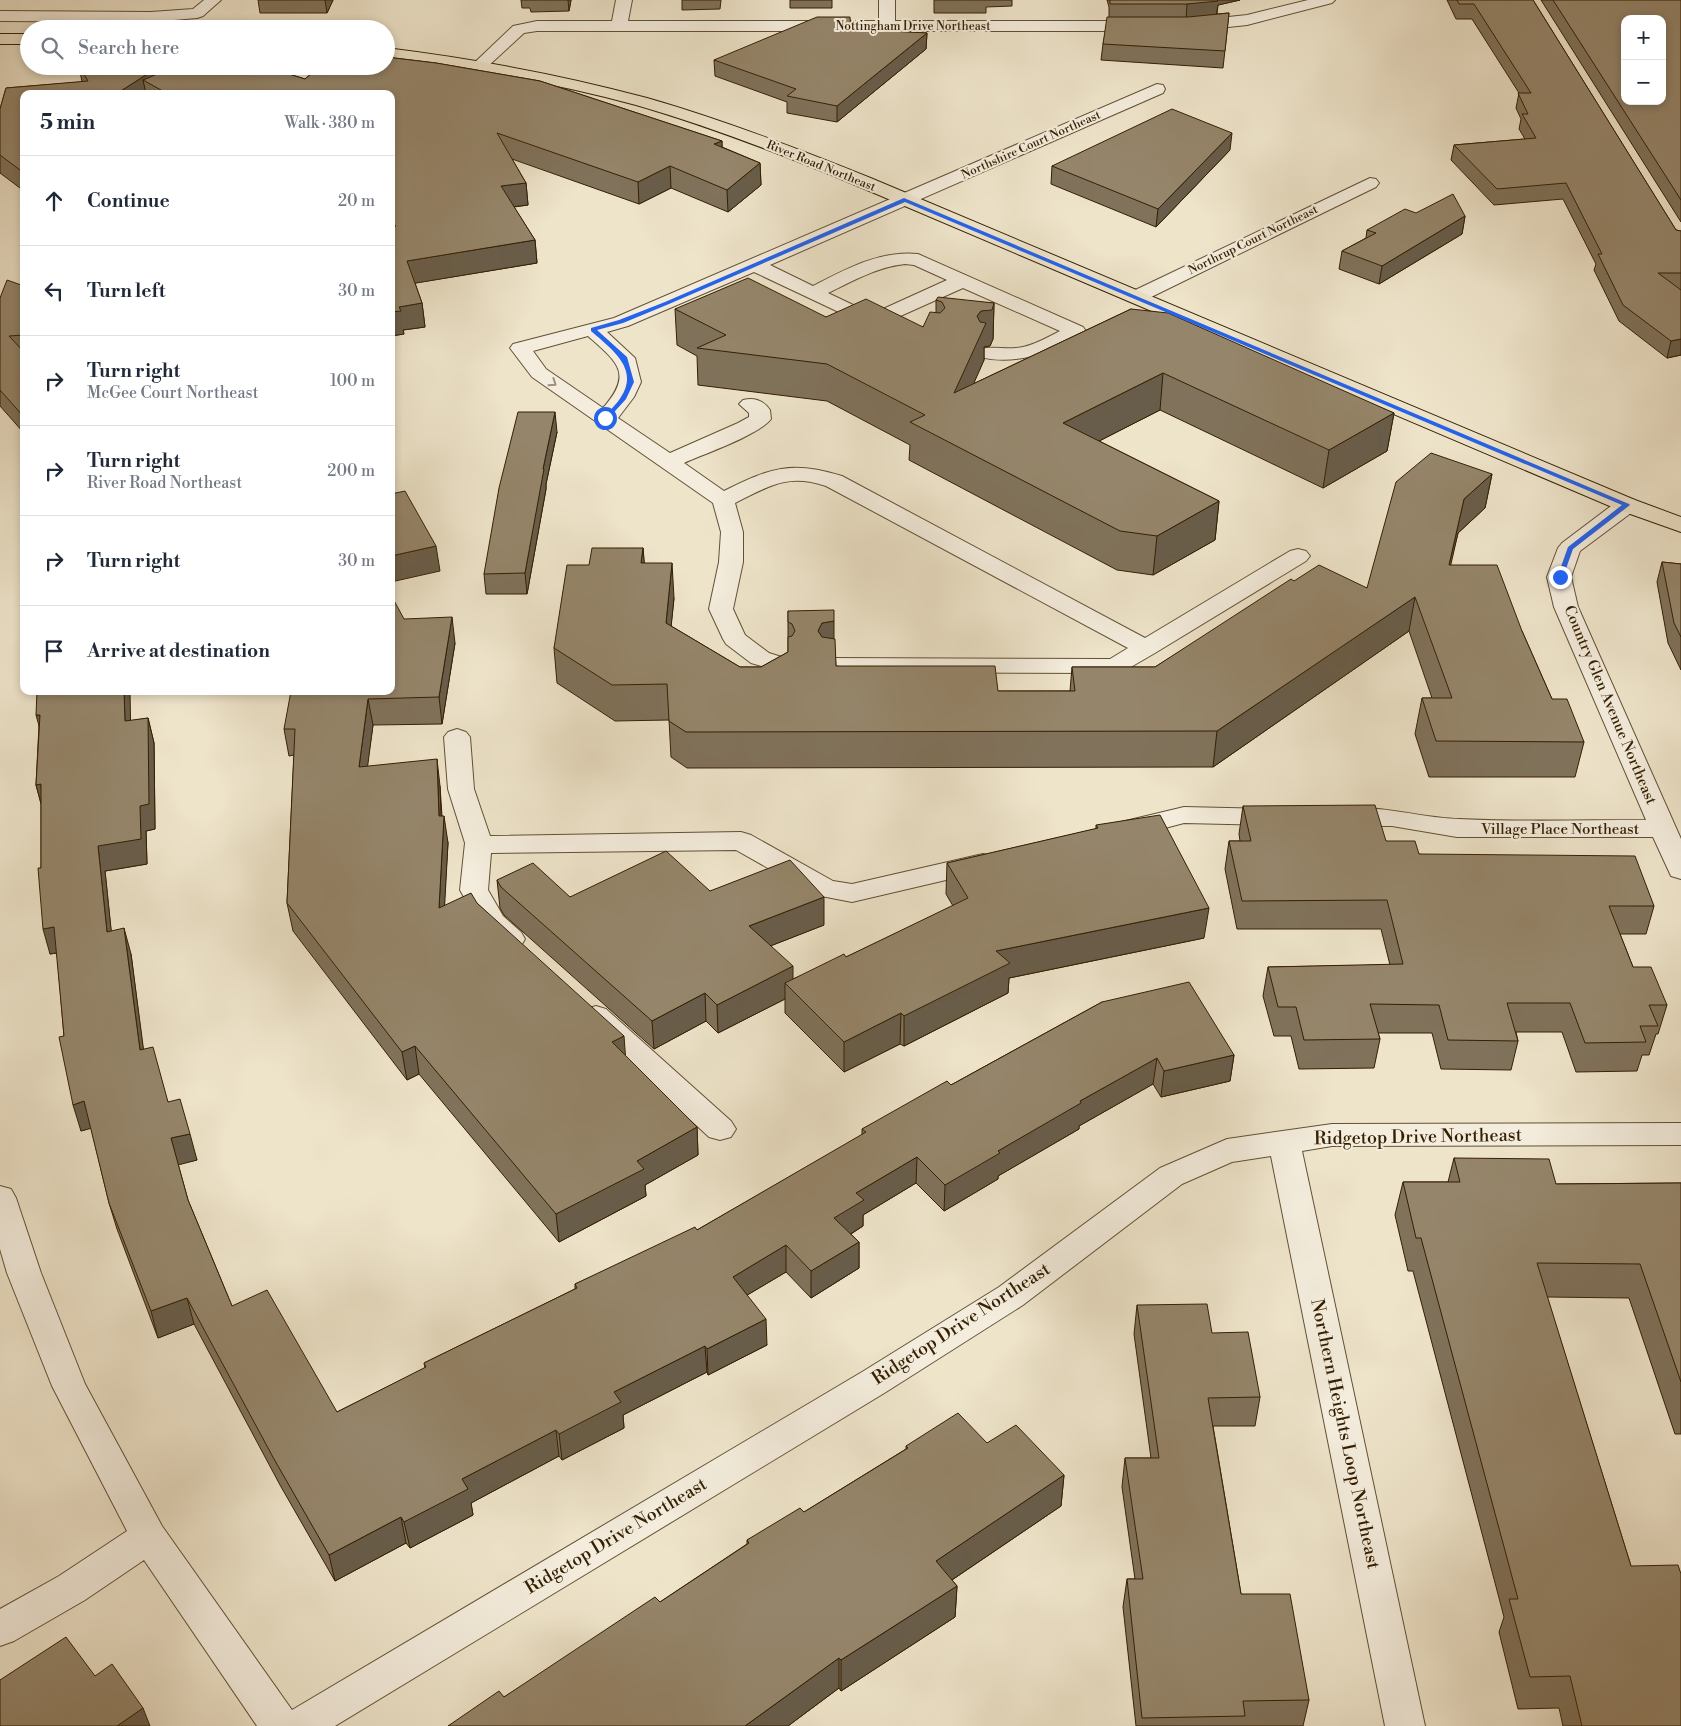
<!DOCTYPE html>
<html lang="en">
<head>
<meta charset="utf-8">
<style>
	body { margin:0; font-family:"Libre Bodoni",serif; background:#f2f2f3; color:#1f2937 }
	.controls { position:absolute; right:15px; top:15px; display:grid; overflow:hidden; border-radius:10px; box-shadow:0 2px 8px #0003 }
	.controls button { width:45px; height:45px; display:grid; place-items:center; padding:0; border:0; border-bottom:1px solid #e0e1e3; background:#fff; color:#1f2937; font:25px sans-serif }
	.stop { position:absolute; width:15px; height:15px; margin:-11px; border:4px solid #2563eb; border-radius:50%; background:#fff }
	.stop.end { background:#2563eb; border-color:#fff; box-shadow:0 1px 5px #0008 }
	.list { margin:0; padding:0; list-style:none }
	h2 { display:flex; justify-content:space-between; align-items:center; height:65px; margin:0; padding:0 20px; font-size:21px }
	h2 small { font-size:16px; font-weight:400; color:#747a83 }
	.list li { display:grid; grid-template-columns:32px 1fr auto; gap:15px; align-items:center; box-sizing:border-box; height:90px; padding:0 20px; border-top:1px solid #e0e1e3 }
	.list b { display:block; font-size:19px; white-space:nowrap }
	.list p { margin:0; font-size:16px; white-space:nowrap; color:#747a83 }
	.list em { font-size:16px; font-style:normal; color:#747a83 }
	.icon { flex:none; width:28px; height:28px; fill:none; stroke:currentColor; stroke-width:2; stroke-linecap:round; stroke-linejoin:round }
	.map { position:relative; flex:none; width:1681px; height:1726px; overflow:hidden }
	.search { position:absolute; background:#fff; box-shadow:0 2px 8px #0003; left:20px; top:20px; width:375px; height:55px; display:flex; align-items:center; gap:12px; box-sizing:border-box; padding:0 18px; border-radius:28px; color:#747a83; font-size:19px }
	.panel { position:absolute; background:#fff; box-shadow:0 2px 8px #0003; left:20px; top:90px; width:375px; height:605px; border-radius:10px }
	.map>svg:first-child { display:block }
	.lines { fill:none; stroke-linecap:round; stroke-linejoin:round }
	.minor-casing { stroke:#625034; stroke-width:2 }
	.major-casing { stroke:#341f02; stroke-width:2 }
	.minor { fill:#f4eddd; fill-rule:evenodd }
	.major { fill:#eee4ca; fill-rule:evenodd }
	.wall { fill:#80725b; stroke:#341f02 }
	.shaded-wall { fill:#685d4a; stroke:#341f02 }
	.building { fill:#95856a; stroke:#341f02; fill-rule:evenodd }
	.oneway { stroke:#9e907a }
	.route { fill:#2563eb }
	.labels { text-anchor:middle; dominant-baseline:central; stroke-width:4; stroke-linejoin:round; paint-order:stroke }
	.far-street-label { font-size:12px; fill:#341f02; stroke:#f4eddd }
	.street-label { font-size:15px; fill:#341f02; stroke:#f4eddd }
	.near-street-label { font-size:18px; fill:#341f02; stroke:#f4eddd }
</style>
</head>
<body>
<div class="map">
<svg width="1681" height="1726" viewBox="0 0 1681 1726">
	<rect width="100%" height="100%" fill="#eee4ca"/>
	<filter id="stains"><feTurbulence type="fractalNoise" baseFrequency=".004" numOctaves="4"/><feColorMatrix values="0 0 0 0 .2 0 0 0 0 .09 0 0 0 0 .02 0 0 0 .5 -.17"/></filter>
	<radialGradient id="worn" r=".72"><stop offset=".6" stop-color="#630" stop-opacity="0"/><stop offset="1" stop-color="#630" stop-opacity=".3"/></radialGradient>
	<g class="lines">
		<!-- minor casing -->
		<g class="minor-casing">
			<path id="minor" d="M204 0H221L203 16 197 18 151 22 0 21V11L151 12 193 9Z
				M616 0H632L628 21H879V0H895V21H1143L1149 23 1151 26 1149 29 1143 31H537L524 33 486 68H474L472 65 513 26 537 21H612Z
				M1308 0H1335L1332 3 1247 25 1191 31 1185 29 1183 26 1185 23 1191 21 1247 15Z
				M290 66H329L327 69 308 79H296Z
				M1157 84 1163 85 1165 89 1163 93 770 265 813 286C846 269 880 250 918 254L1083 327 1086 331 1083 335C1051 352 1017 366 980 357L977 353 980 349C992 346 1003 349 1016 348 1031 347 1046 338 1060 331L963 288 887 322 889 325 886 329 879 331 754 272 628 326 607 332 635 358 641 382 634 397 618 418 670 453 738 423 749 417V413L739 404 743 400C754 397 763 400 770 410L771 419C759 435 704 454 684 463L724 491C770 468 791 460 842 476L1145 638 1290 551 1298 549 1306 551 1310 556 1306 561 1155 653 1124 671 1115 673 832 672 823 670 820 665 823 660 832 658 1110 659 1128 648 826 486C788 473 769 486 735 503L743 532V562L733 609 745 635 769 653 791 660 794 665 791 670 782 672 751 663 726 644 723 639 709 609 719 562 721 532 713 503 532 377 510 348 513 344 614 318ZM905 264 914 265 947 280 872 314 828 293C853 281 877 267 905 264ZM588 336C617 362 634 373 603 408L546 369 533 351Z
				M1370 178 1376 179 1379 183 1376 187 1143 301 1136 303 1129 301 1126 297 1129 293Z
				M1627 498 1635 500 1638 505 1635 510 1580 551 1571 577 1578 607 1681 839V879L1671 876 1653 837H1457L1392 826H1340L1331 824 1327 818 1331 812C1373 801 1416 818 1459 819 1521 822 1584 820 1646 820L1554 607 1547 577 1558 548 1562 543 1619 500Z
				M457 729 466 732 470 737 474 789 490 836 741 832 751 835 833 881 852 884 983 854 993 857 997 863 993 869 852 902 816 895 736 850 491 853 488 890 503 916 521 932 525 939 521 946 511 949 501 946 482 929 460 890 465 843 448 789 444 737 448 732Z
				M1184 807 1277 809 1286 811 1290 817 1286 823 1277 825 1184 823 1127 838 1117 835 1113 829 1117 823Z
				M596 1006 606 1009 731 1121 736 1129 731 1137 720 1140 709 1137 586 1023 581 1016 586 1009Z
				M1681 1123V1145L1332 1146 1302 1151 1425 1726H1385L1271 1156 1232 1162 1182 1184 1023 1305 886 1392 335 1726H257L144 1560 85 1600 14 1641 0 1646V1609L59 1576 127 1531 52 1386 7 1273 0 1249V1186L11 1189 16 1198 41 1273 85 1384 162 1526 292 1710 862 1372 999 1287 1160 1168 1227 1139 1332 1124Z"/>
		</g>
		<!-- major casing -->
		<g class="major-casing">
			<path id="major" d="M0 34H29V44H0Z
				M386 48C475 59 562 75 647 98 724 120 799 149 873 179L1635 500 1681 517V532L1619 510 860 187C786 156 712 127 636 105 554 83 471 68 386 58Z"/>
		</g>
		<!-- minor -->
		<use href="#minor" class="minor"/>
		<!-- major -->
		<use href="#major" class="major"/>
	</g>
	<!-- wall -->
	<path class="wall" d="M258 0H333L327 13H260Z
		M521 0H571L569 11 531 12 530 8H522Z
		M682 0H721L720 9 682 10Z
		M790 0H832V8H790Z
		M934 0H1012V6L986 7V13H934Z
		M1107 0H1240L1218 5 1217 14 1229 13 1223 68 1101 60 1103 44 1109 17V7Z
		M1447 0H1533L1676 230 1681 231V290H1680L1681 355 1667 358 1619 321 1594 270 1596 264 1563 199 1494 205 1451 160 1454 145 1525 139 1519 129 1521 119 1516 108 1519 93 1472 19H1456Z
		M1541 0H1681V222Z
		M851 29 927 33 926 49 837 122 787 113V102L715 76 714 60Z
		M386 57 436 63 540 81 722 141V147L760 163 761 185 728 212 671 188 639 204 512 159 526 183 528 205 514 207 535 240 537 263 415 283 422 303 425 327 403 330 404 334 391 336V94H24V191L0 173V109L6 88 82 82 79 66H263L305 79 320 66H386Z
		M1230 150 1156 227 1051 184 1052 166Z
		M1465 216 1462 234 1379 284 1339 269 1342 251 1366 238 1367 230Z
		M24 286V455L23 432 0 406V298Z
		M936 300 994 303 993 339 990 346 984 347V360L973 384 1131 309 1394 413 1387 451 1323 488 1160 410 1099 441 1219 501 1215 540 1153 575 1117 570 909 460 910 445 827 401 698 385 697 356 677 345 675 309 826 317 923 327 936 312Z
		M557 432 546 484V489L527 594H486L484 574Z
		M1492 474 1485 508 1458 533 1450 565 1522 631 1552 699 1584 742 1575 777H1429L1415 734 1422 698H1432L1409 631 1213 767 687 768 671 757 669 720 615 721 557 683 554 648 589 565 643 548 644 563 674 598 671 626 740 667H761L788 652V611L834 639 836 666 998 691H1070L1072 667H1155L1294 581 1367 588Z
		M1662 562 1681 564V670L1668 643 1657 582Z
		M404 619 455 643 442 724 373 725 367 766 440 786 442 816 448 843 444 906 477 903 625 1055 697 1127 698 1155 645 1185 646 1196 559 1242 419 1074 407 1080 293 931 287 903 294 755 289 756 284 729Z
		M148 718 154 743 155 829 146 831 147 864 105 871 111 931 131 954 143 1049 168 1102 197 1160 178 1164 188 1200 232 1306 337 1412 425 1368 424 1363 575 1289V1284L697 1230 862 1135V1129L951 1085 1102 1002 1234 1055 1230 1081 1161 1097 1153 1084 1079 1126V1129L998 1176V1179L944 1211 916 1183 863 1215V1226L851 1234 859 1242V1268L811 1298 786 1272 747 1295 767 1345 708 1375 707 1372 623 1415 624 1428 562 1460 559 1456 471 1503 473 1515 410 1548 406 1543 335 1581 280 1485 194 1324 158 1338 117 1229 109 1203 91 1128 81 1131 64 1036 57 953 50 954 41 868V804L36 785 39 725 130 721Z
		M1243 806 1386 841 1419 854 1654 906 1646 934H1620L1633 967 1667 1005 1658 1034H1656L1649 1055H1642L1637 1071 1576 1072 1562 1032H1516L1518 1041 1511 1070 1441 1069 1432 1033H1378L1380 1039 1374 1068 1299 1069 1291 1036H1274L1263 996 1268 967 1390 965 1381 929H1237L1225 869 1229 841H1240L1239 834Z
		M1096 825 1204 938 1009 978 1008 993 904 1046 900 1044 844 1072 785 1013V999L718 1033 706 1021 654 1049 504 915 500 908 497 880 570 897 710 891 824 925 770 946 793 979 846 957 953 906 946 894 947 863 1096 829Z
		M1454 1158 1556 1184 1681 1183V1434H1675L1629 1298 1547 1297 1681 1726H1563L1559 1708 1518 1709 1499 1632 1504 1617 1413 1271H1408L1395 1215 1403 1182H1448Z
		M1137 1305 1212 1333 1260 1397 1255 1426H1213L1241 1594 1309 1700 1303 1726H1136L1123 1607 1127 1579H1135L1122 1487 1125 1458H1151L1134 1334Z
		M987 1443 1064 1475 1061 1506 952 1580 957 1586 955 1617 841 1691 839 1688 788 1726H448L504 1697 660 1602 747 1544V1540L804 1512 906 1449V1446Z"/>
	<!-- shaded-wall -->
	<path class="shaded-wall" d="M325 0H333L327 13Z
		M568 0H571L569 11Z
		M1208 0H1240L1218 5 1216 16 1186 19 1187 4Z
		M927 33 926 49 837 122V106Z
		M160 66H197L143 80 146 94H116Z
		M1232 133 1230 150 1156 227 1158 209Z
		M722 141V162L714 144Z
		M760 163 761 185 728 212 727 190Z
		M670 166 671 188 639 204 638 182Z
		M526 183 528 205 503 208 501 186Z
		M1465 216 1462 234 1379 284 1382 266Z
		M535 240 537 263 410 284 407 261Z
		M422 303 425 327 403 330 404 334 391 336V312L399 307Z
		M994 303 993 339 990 346 984 347V360L953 431 954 393 977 316 981 311Z
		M1681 339V355L1667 358 1671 341Z
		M1163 373 1160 410 1060 461 1063 423Z
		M555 412 557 432 546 484V489L527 594 525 573 543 469Z
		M1394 413 1387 451 1323 488 1329 450Z
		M1492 474 1485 508 1458 533 1443 599 1449 565 1464 499Z
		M1219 501 1215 540 1153 575 1157 536Z
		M436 546 440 571 391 582V556Z
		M643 548 646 582 641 563Z
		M672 563 674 598 668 657 666 623Z
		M1415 597 1409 631 1213 767 1217 731Z
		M452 617 455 643 442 724 439 697Z
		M834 621V656L818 631 822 623Z
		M124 691H130L131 746 125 721Z
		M368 699 373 725 364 794 359 767Z
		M36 715H40L43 740Z
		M148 718 154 743 155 829 146 831 147 864 105 871 114 957 107 932 98 846 140 806Z
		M437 759 440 786 442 843 439 816Z
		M41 784 43 810 36 785Z
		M444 816 448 843 443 936 439 908Z
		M824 897V925L750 954 749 926Z
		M1209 908 1204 938 1009 978 1008 993 904 1046V1016L996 951Z
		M54 927 62 952 50 954 43 929Z
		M124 928 131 954 147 1076 140 1050Z
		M793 966V991L785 983V999L718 1033 717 1005Z
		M705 993 706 1021 654 1049 652 1021Z
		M901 1013 900 1044 844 1072V1042Z
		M624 1036 626 1063 612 1042Z
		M415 1046 419 1074 407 1080 402 1052Z
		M1234 1055 1230 1081 1161 1097 1164 1071Z
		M1157 1058 1153 1084 1079 1126V1129L998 1176V1179L944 1211 945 1185 998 1151 1080 1101Z
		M84 1101 92 1128 81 1131 73 1105Z
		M697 1127 698 1155 645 1185 646 1196 559 1242 556 1214 637 1161Z
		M190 1134 197 1160 178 1165 171 1138Z
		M917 1157 916 1183 863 1215V1226L834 1244V1218L856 1193Z
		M859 1242V1268L811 1298V1271Z
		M786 1245V1272L734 1303 733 1277Z
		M187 1298 194 1324 158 1338 151 1311Z
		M766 1319 767 1345 708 1375 707 1349Z
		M705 1346 707 1372 623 1415 624 1428 562 1460 559 1434 614 1392Z
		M556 1430 559 1456 471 1503 473 1515 410 1548 404 1522 462 1479Z
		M1064 1475 1061 1506 934 1592 936 1561Z
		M401 1517 406 1543 335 1581 329 1555Z
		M957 1586 955 1617 841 1691V1660Z
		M839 1658V1688L788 1726H745Z
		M143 1708 150 1726H117Z"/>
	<!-- building -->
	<path class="building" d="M1110 0H1217L1218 1 1187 4H1110Z
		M1457 0H1533L1676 230 1681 231V273H1658L1681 290V339L1671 341 1623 305 1598 254H1602L1566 183 1497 189 1454 145 1536 138 1522 114H1528L1518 93H1531L1474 4H1459Z
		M1553 0H1681V200ZM1625 19H1662V101H1625Z
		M1229 13 1225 51 1103 44 1107 17H1188Z
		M817 17H850L851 29 927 33 837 106 787 96 796 89 714 60Z
		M386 57 436 63 540 81 722 141 714 144 760 163 727 190 670 166 638 182 497 133 526 183 501 186 535 240 407 261 422 303 399 307 401 311 391 312V227L396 226 391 223V94H168L143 80 176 66H263L305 79 320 66H386Z
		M79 66H160L116 94H24V173L0 155V109L6 88 88 81Z
		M1172 109 1232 133 1158 209 1052 166Z
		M1453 194 1465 216 1382 266 1342 251 1376 233 1367 230 1405 209 1416 213Z
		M748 278 826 317 866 299 923 327 930 312 940 313 945 308 942 302 936 300 938 297 994 303 992 310 981 311 977 316 980 322 986 323 954 393 1131 309 1168 313 1394 413 1329 450 1163 373 1063 423 1219 501 1157 536 1120 531 910 422 925 415 827 364 697 348 726 335 675 309Z
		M7 280 24 286V335L9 336 24 352V448L22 449 24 417 0 390V298Z
		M518 412H555L543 469H544L525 573 484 574 499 488Z
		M1431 453 1492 474 1464 499 1449 565H1497L1522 631 1552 699H1567L1584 742 1436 741 1422 698H1452L1415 597 1217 731 686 732 669 721 667 684 612 685 554 648 567 565H589L592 548H643L641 563H672L666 623 740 667H761L788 652V637L792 636 795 631 792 624 788 622V611L834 610V621L822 623 818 631 822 637 835 639 836 666H995L998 691H1075L1072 667H1155L1291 579 1294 581 1319 565 1367 588 1396 482Z
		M405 491 436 546 391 556V494Z
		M1662 562 1681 564V637L1674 623Z
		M391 595 404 619 452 617 439 697 368 699 359 767 437 759 439 816H444L439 908 471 893 477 903 624 1036 612 1042 697 1127 637 1161 644 1169 556 1214 415 1046 402 1052 287 903 295 729H284L291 691H391Z
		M37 691H124L125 721 148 718 149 804 140 806 141 839 98 846 107 932 124 928 140 1050 153 1047 168 1102 180 1099 190 1134 171 1138 188 1200 232 1306 267 1290 337 1412 426 1367 424 1363 577 1288 575 1284 695 1227 697 1230 866 1132 862 1129 947 1081 951 1085 1102 1002 1189 982 1234 1055 1164 1071 1157 1058 1080 1101 1081 1103 998 1151 1000 1153 945 1185 917 1157 856 1193 864 1200 834 1218 859 1242 811 1271 786 1245 733 1277 766 1319 707 1349 705 1346 614 1392 621 1402 559 1434 556 1430 462 1479 468 1489 404 1522 401 1517 329 1555 274 1459 187 1298 151 1311 109 1203 84 1101 73 1105 59 1037 64 1036 54 927 43 929 38 868H41V784L36 785 40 715H36Z
		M1375 805 1386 841H1415L1419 854 1635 856 1654 906H1609L1633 967H1651L1667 1005H1649L1658 1026H1640L1646 1042 1585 1043 1570 1003H1507L1518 1041 1448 1040 1439 1005 1370 1004 1380 1039 1304 1040 1296 1007H1278L1268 967 1403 964 1387 900 1242 901 1229 841H1251L1243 806Z
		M1160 815 1209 908 996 951 1010 963 904 1016 901 1013 844 1042 785 983 844 954 846 957 968 898 947 863 1098 828 1096 825Z
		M666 851 710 891 790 860 824 897 749 926 793 966 717 1005 705 993 652 1021 501 887 497 880 533 863 570 897Z
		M1454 1158 1549 1159 1556 1184 1681 1183V1382L1640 1264 1537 1263 1631 1566 1678 1565 1681 1574V1726H1582L1570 1676 1530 1677 1509 1599H1518L1421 1238H1416L1403 1182H1460Z
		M1207 1304 1212 1333 1248 1332 1260 1397 1208 1398 1241 1594H1290L1309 1700 1243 1701 1245 1716 1142 1718 1127 1579H1143L1125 1458H1159L1137 1305Z
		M958 1413 987 1443 1016 1425 1064 1475 936 1561 957 1586 841 1660 839 1658 745 1726H448L499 1691 504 1697 655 1597 660 1602 749 1543 747 1540 800 1508 804 1512 908 1448 906 1446Z
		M66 1637 95 1676 112 1664 143 1708 117 1726H0V1680Z"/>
	<!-- one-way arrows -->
	<defs><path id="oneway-chevron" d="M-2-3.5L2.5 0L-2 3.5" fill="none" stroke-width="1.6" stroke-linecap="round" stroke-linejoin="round" transform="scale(1.25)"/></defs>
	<use class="oneway" href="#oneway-chevron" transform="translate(553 383) rotate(34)"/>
	<!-- route -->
	<path class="route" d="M904 198 1629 504 1630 505 1573 549 1563 577 1557 578 1568 547 1622 505 905 202 669 304 623 323 597 330 627 357 634 382 626 399 607 420H603V417C609 411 617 404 621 397 640 368 610 348 591 331V328L619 320 665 302Z"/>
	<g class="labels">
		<!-- far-street labels -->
		<g class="far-street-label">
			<text x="913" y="26">Nottingham Drive Northeast</text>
			<text transform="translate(1031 145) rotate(-24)">Northshire Court Northeast</text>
			<text transform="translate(821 166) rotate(22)">River Road Northeast</text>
			<text transform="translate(1253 240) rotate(-26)">Northrup Court Northeast</text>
		</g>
		<!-- street labels -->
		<g class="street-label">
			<text transform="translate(1610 705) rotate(67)">Country Glen Avenue Northeast</text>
			<text x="1560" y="829">Village Place Northeast</text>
		</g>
		<!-- near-street labels -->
		<g class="near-street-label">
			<text transform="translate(1418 1137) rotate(-1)">Ridgetop Drive Northeast</text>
			<text transform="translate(961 1324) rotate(-33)">Ridgetop Drive Northeast</text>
			<text transform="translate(1345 1434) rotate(78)">Northern Heights Loop Northeast</text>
			<text transform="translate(616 1536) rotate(-31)">Ridgetop Drive Northeast</text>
		</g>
	</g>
	<rect width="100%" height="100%" filter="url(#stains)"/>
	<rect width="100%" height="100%" fill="url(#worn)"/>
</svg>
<div class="controls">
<button>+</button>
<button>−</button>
</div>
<div class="stop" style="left:605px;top:418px"></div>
<div class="stop end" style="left:1560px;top:577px"></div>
<div class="search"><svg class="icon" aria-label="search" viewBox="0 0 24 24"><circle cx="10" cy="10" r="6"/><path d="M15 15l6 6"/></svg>Search here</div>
<section class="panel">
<h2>5 min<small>Walk · 380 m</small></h2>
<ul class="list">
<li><svg class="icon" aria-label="ahead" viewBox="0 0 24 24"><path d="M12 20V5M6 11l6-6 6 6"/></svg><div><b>Continue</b></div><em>20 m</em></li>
<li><svg class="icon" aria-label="left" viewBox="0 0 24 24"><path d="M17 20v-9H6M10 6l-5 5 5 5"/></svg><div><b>Turn left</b></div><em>30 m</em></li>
<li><svg class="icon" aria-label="right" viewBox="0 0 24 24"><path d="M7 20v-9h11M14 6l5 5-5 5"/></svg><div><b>Turn right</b><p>McGee Court Northeast</p></div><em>100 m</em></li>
<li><svg class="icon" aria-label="right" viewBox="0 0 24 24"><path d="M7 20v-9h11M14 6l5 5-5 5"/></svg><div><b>Turn right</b><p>River Road Northeast</p></div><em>200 m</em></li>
<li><svg class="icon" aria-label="right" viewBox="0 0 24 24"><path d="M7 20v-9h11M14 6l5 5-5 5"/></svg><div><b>Turn right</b></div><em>30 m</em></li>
<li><svg class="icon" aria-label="arrive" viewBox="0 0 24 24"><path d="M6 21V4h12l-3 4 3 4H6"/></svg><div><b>Arrive at destination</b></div></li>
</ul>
</section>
</div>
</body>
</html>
